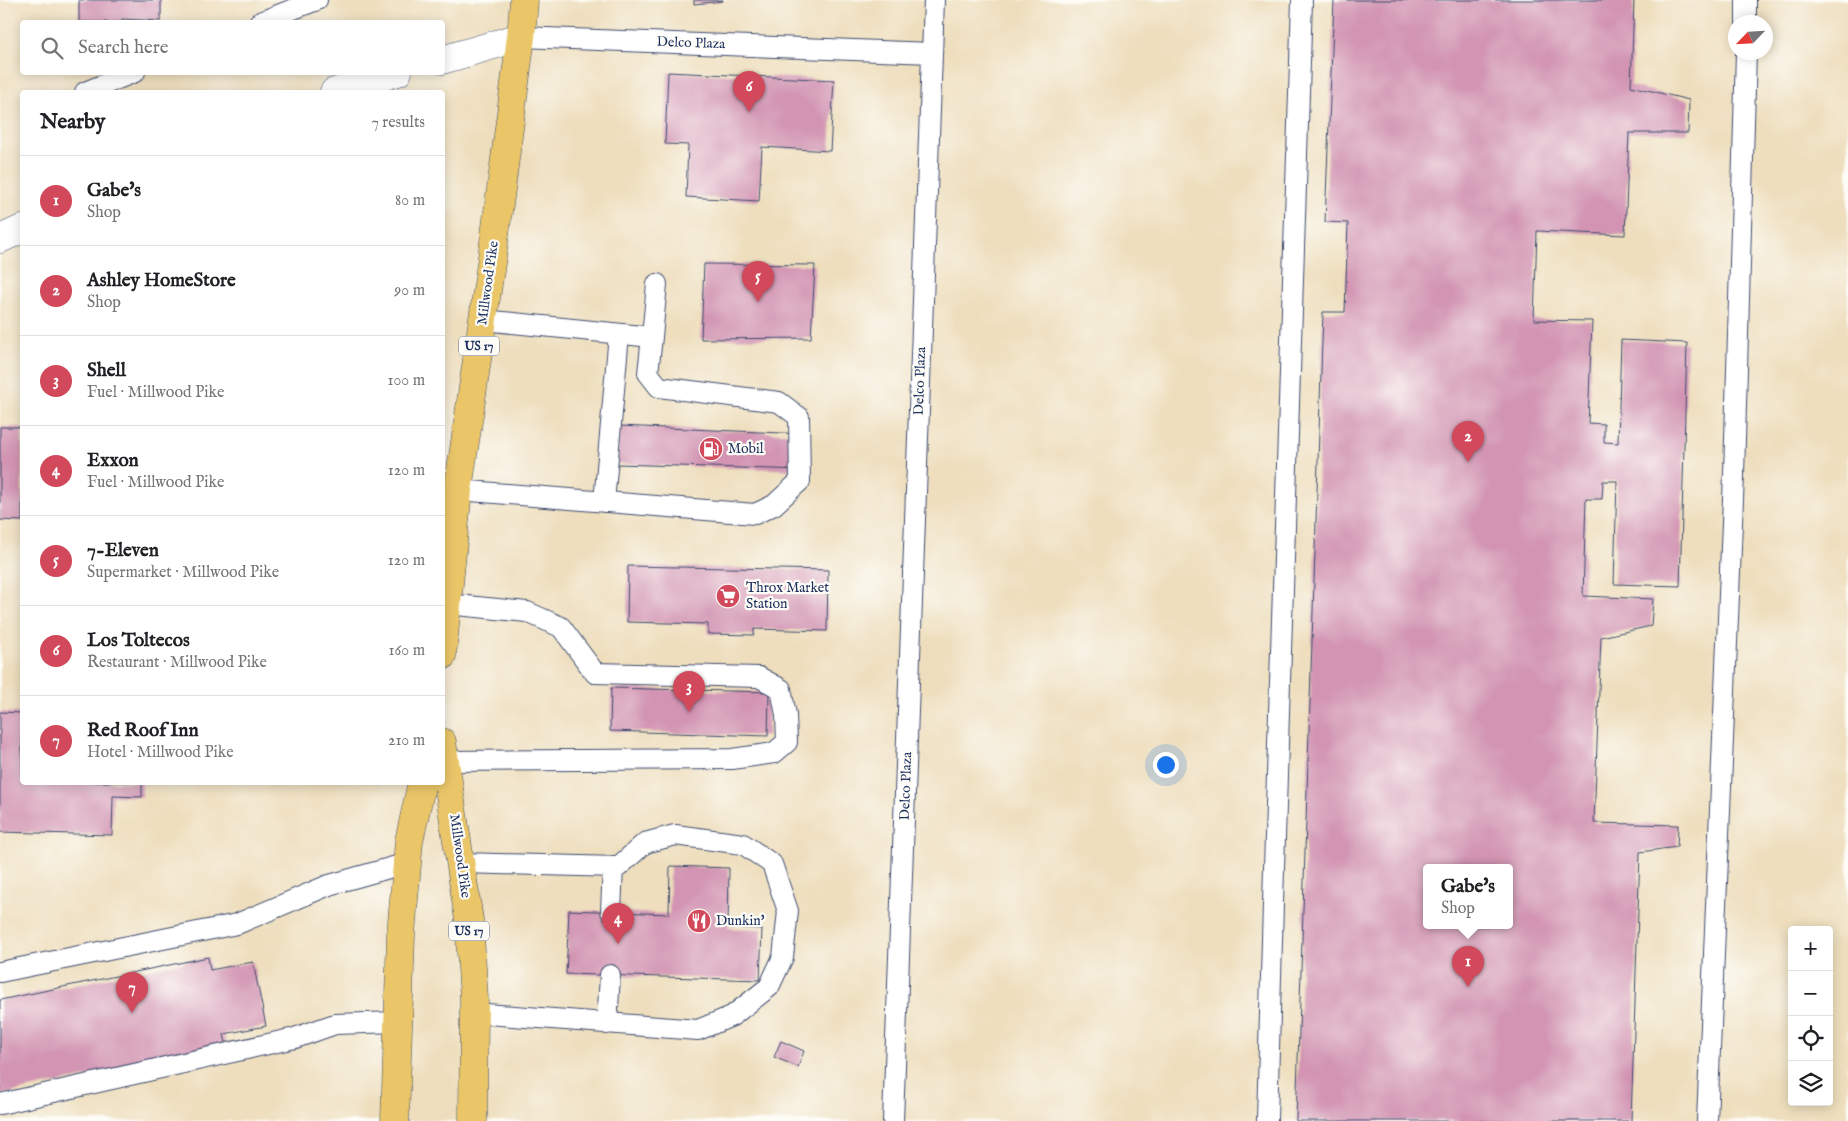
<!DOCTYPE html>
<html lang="en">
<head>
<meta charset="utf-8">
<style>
	body { margin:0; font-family:"IM FELL English",serif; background:#f6f6f6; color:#202124 }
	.controls { position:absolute; right:15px; bottom:15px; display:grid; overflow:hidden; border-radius:5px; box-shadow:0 2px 12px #0003 }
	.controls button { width:45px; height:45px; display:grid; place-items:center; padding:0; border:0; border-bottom:1px solid #e0e0e0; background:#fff; color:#202124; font:25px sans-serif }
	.compass { position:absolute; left:1728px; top:15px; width:45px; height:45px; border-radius:50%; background:#fff; box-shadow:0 2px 12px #0003; rotate:245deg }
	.you { position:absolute; left:1165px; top:764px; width:18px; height:18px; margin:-12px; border:4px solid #fff; border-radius:50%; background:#1a73e8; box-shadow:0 0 0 8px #1a73e833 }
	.badge { display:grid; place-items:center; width:32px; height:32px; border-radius:50%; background:#d1495b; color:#fff; font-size:16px; font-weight:700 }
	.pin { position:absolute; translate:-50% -41px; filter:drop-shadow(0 1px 2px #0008) }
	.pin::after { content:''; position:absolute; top:26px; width:18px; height:15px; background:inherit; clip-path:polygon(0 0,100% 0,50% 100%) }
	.popup { position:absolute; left:1423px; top:864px; width:90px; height:65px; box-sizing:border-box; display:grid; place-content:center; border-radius:5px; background:#fff; filter:drop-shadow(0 1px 4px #0005); font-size:16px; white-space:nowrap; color:#757577 }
	.popup b { font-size:19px; color:#202124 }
	.popup::after { content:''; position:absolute; left:50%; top:100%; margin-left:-10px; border:10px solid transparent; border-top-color:#fff }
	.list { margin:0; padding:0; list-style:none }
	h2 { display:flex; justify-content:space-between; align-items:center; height:65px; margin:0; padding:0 20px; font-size:21px }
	h2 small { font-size:16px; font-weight:400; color:#757577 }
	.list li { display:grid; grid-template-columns:32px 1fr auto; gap:15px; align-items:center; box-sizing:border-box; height:90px; padding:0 20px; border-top:1px solid #e0e0e0 }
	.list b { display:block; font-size:19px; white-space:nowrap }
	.list p { margin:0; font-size:16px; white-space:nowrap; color:#757577 }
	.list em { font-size:16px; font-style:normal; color:#757577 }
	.icon { flex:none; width:28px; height:28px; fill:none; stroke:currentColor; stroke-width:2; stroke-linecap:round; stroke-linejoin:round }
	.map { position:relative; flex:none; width:1848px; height:1121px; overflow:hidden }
	.search { position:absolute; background:#fff; box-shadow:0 2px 12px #0003; left:20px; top:20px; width:425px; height:55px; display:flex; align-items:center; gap:12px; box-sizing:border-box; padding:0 18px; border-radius:5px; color:#757577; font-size:19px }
	.panel { position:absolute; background:#fff; box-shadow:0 2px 12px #0003; left:20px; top:90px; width:425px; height:695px; border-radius:5px }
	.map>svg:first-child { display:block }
	.building { fill:#d294b2; fill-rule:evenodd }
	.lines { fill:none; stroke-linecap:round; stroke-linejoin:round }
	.lane-casing { stroke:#3b496c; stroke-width:22 }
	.street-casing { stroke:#3b496c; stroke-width:29 }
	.highway-casing { stroke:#3b496c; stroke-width:29 }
	.lane { stroke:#fff; stroke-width:20 }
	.street { stroke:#fff; stroke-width:28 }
	.highway { stroke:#eac669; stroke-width:28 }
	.labels { text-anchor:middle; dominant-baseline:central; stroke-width:4.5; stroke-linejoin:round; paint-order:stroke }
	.shield { fill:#fdfcf7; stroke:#5f6c8c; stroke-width:1 }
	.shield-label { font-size:12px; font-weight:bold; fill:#1b2f5e }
	.street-label { font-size:14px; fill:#1b2f5e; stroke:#fdfcf7 }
	.poi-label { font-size:14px; fill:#1b2f5e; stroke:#fdfcf7; text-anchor:start }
</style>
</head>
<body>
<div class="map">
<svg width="1848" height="1121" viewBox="0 0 1848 1121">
	<rect width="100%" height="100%" fill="#fdfcf7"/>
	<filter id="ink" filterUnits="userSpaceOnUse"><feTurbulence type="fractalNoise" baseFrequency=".02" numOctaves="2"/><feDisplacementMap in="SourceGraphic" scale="10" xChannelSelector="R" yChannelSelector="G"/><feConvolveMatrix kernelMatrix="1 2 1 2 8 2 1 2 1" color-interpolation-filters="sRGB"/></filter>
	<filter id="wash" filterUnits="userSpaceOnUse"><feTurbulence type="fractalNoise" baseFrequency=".0096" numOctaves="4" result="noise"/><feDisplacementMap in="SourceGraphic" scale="20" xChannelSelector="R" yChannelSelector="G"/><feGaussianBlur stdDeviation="1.12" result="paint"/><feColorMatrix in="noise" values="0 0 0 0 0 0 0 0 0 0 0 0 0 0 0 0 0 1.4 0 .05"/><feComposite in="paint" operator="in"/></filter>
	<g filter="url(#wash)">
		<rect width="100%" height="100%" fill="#eedebd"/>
		<g id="blocks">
			<!-- building -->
			<path class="building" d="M79 0H161V21L122 19V22H79Z
				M694 0H723V1L694 4Z
				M1334 0H1634L1631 86 1689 100 1688 133H1629L1625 235 1537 231 1534 320 1592 321 1588 423 1604 424V442L1618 443 1621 340 1687 343 1680 586 1614 584 1617 481H1603L1602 499H1586L1583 596 1653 599 1651 626 1601 637 1594 823 1678 825 1677 847 1640 852 1631 1121H1296L1323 312H1345L1348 223 1325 222ZM1427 868H1509V926H1427Z
				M668 72 834 80 830 151 762 147 759 201 686 197 688 145 665 144Z
				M704 264 815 265 811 338 701 339Z
				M619 426 806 434 803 470 617 464Z
				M0 427H22V521L0 520Z
				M628 566 828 570 827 631 754 629V635L708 634V624L627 622Z
				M611 688 769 692 768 736 610 731Z
				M0 712 22 713V782H142V797L113 796 112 835 0 832Z
				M670 866 729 868 728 928 762 929 760 980 566 974 569 910 669 914Z
				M208 957 210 970 253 962 266 1026 224 1034 227 1048 0 1095V1000Z
				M781 1041 804 1051 798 1067 774 1057Z"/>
		</g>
	</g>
	<g filter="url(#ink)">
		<use href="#blocks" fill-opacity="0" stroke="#3b496c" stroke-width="1"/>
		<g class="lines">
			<!-- lane casing -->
			<g class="lane-casing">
				<path id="lane" d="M1746 0V22
					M260 22 317 0
					M521 37 932 53
					M85 92 135 72
					M652 337 657 284
					M458 490 755 514 774 505 800 481 799 417 779 402 659 387 648 373 652 337 483 320
					M604 502 619 334
					M445 761 732 759 774 753 787 742 786 715 781 689 759 677 595 673 561 627 527 612 447 604
					M461 863 618 867 645 843 675 835 743 844 772 864 788 911 783 957 769 987 732 1016 698 1030 474 1013
					M611 911 613 866
					M0 972 237 924 329 885 407 863
					M607 1024 610 975
					M0 1104 295 1038 335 1024 398 1022
					M893 1121 934 0
					M1267 1121 1274 868 1302 0
					M1707 1121 1734 475 1746 52"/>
			</g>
			<!-- street casing -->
			<g class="street-casing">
				<path id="street" d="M442 60 521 37
					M334 92 398 72
					M0 239 22 229"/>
			</g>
			<!-- highway casing -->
			<g class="highway-casing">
				<path id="highway" d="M442 656 458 490 493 250 521 37 524 0
					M442 742 469 920 474 999 473 1121
					M395 1121 401 934 409 841 422 782"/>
			</g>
			<!-- lane -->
			<use href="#lane" class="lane"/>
			<!-- street -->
			<use href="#street" class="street"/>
			<!-- highway -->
			<use href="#highway" class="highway"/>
		</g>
	</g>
	<!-- icons -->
	<defs>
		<g id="fuel-disc" transform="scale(1.25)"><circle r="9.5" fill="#d1495b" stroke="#fdfcf7"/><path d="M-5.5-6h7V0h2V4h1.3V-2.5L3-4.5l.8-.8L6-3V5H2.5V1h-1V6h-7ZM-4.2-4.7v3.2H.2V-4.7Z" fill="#fff"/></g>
		<g id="supermarket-disc" transform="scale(1.25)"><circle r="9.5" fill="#d1495b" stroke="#fdfcf7"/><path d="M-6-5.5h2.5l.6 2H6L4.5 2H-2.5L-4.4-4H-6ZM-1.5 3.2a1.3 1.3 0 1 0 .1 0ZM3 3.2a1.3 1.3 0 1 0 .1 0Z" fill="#fff"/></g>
		<g id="restaurant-disc" transform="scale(1.25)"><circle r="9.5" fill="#d1495b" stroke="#fdfcf7"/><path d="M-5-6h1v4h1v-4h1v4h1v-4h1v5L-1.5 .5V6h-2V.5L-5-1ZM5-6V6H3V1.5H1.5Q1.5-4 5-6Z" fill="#fff"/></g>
	</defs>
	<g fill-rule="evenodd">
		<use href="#fuel-disc" x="711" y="449"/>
		<use href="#supermarket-disc" x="728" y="596"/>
		<use href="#restaurant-disc" x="699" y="921"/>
	</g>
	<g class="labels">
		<!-- shield labels -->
		<g class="shield">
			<rect x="459" y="336.5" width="40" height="19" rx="4"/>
			<rect x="449" y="921.5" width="40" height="19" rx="4"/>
		</g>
		<g class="shield-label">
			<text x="479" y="346">US 17</text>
			<text x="469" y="931">US 17</text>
		</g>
		<!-- street labels -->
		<g class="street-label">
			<text transform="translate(691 43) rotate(2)">Delco Plaza</text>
			<text transform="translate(488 283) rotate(-82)">Millwood Pike</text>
			<text transform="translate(920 381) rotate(-88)">Delco Plaza</text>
			<text transform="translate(906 786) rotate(-88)">Delco Plaza</text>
			<text transform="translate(460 856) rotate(82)">Millwood Pike</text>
		</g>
		<!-- poi labels -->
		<g class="poi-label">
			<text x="728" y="449">Mobil</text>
			<text x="746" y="588">Throx Market<tspan x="746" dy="16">Station</tspan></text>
			<text x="716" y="921">Dunkin'</text>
		</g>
	</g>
</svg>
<div class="controls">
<button>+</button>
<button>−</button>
<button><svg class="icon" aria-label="locate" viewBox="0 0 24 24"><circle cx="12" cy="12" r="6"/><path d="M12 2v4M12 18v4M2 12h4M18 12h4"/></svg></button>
<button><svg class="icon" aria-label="layers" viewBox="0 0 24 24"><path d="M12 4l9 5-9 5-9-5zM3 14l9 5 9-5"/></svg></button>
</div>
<svg class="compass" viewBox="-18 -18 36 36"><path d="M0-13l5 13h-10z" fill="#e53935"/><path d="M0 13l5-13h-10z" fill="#757577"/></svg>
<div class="you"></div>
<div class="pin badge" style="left:1468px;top:987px">1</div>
<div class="popup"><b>Gabe's</b>Shop</div>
<div class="pin badge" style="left:1468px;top:462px">2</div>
<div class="pin badge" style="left:689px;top:712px">3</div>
<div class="pin badge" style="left:618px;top:944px">4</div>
<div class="pin badge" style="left:758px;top:302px">5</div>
<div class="pin badge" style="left:749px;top:112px">6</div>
<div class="pin badge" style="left:132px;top:1013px">7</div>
<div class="search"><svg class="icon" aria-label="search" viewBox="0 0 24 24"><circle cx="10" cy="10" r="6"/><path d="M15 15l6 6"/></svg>Search here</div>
<section class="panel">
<h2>Nearby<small>7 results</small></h2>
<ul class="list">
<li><span class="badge">1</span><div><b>Gabe's</b><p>Shop</p></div><em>80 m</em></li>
<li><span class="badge">2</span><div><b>Ashley HomeStore</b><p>Shop</p></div><em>90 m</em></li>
<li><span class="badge">3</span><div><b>Shell</b><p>Fuel · Millwood Pike</p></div><em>100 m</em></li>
<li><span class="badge">4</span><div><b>Exxon</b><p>Fuel · Millwood Pike</p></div><em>120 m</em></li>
<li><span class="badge">5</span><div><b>7-Eleven</b><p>Supermarket · Millwood Pike</p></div><em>120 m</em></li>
<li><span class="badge">6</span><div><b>Los Toltecos</b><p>Restaurant · Millwood Pike</p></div><em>160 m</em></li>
<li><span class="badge">7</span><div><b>Red Roof Inn</b><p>Hotel · Millwood Pike</p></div><em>210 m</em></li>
</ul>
</section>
</div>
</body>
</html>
